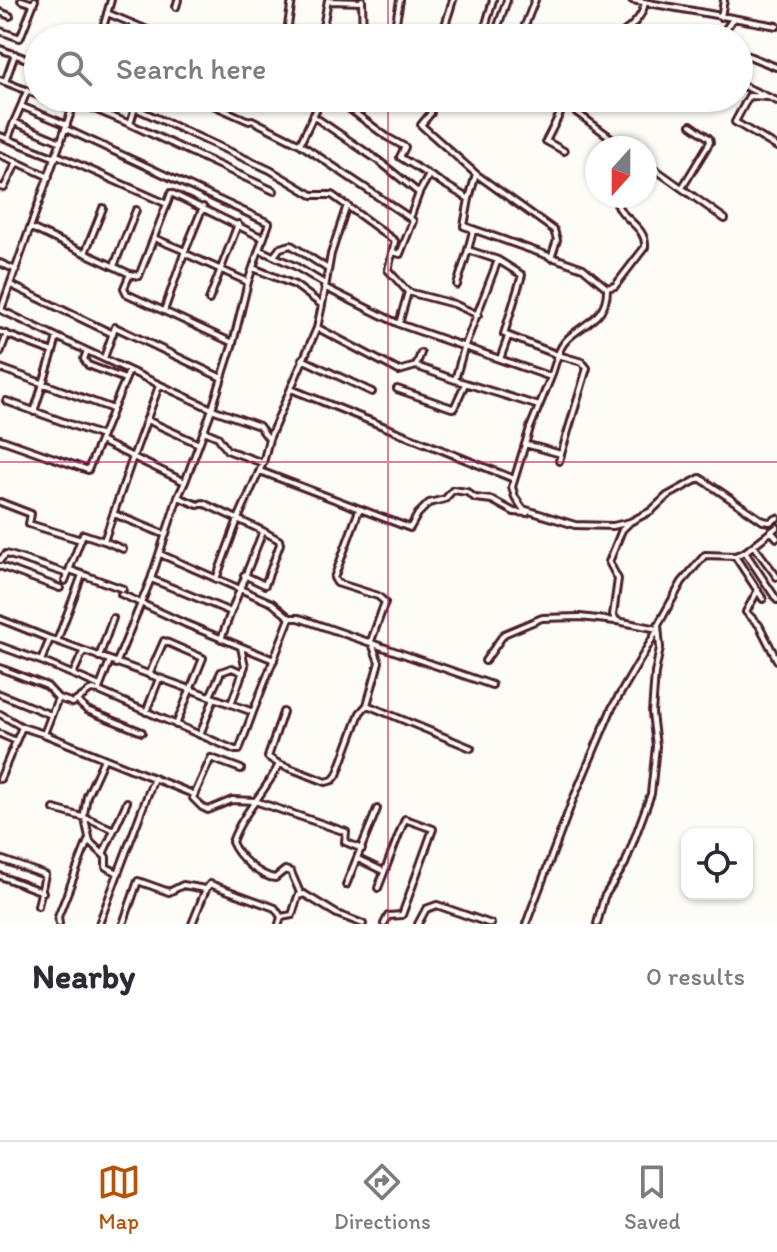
<!DOCTYPE html>
<html lang="en">
<head>
<meta charset="utf-8">
<style>
	body { margin:0; font-family:Itim,sans-serif; background:#f2f2f3; color:#2b2b33 }
	.controls { position:absolute; right:24px; bottom:24px; display:grid; overflow:hidden; border-radius:16px; box-shadow:0 2px 6px #0004 }
	.controls button { width:72px; height:72px; display:grid; place-items:center; padding:0; border:0; border-bottom:2px solid #e1e1e2; background:#fff; color:#2b2b33; font:40px sans-serif }
	.compass { position:absolute; left:585px; top:136px; width:72px; height:72px; border-radius:50%; background:#fff; box-shadow:0 2px 6px #0004; rotate:201deg }
	.list { margin:0; padding:0; list-style:none }
	h2 { display:flex; justify-content:space-between; align-items:center; height:104px; margin:0; padding:0 32px; font-size:34px }
	h2 small { font-size:26px; font-weight:400; color:#7c7c81 }
	.icon { flex:none; width:44px; height:44px; fill:none; stroke:currentColor; stroke-width:2; stroke-linecap:round; stroke-linejoin:round }
	.map { position:relative; flex:none; width:777px; height:924px; overflow:hidden }
	.search { position:absolute; background:#fff; box-shadow:0 2px 6px #0004; left:24px; right:24px; top:24px; height:88px; display:flex; align-items:center; gap:20px; box-sizing:border-box; padding:0 28px; border-radius:44px; color:#7c7c81; font-size:30px }
	.sheet { height:216px; background:#fff }
	nav { display:flex; justify-content:space-around; align-items:center; box-sizing:border-box; height:112px; border-top:2px solid #e1e1e2; background:#fff; font-size:22px; color:#7c7c81 }
	nav a { display:grid; justify-items:center; gap:4px }
	nav .on { color:#b45309 }
	.map>svg:first-child { display:block }
	.lines { fill:none; stroke-linecap:round; stroke-linejoin:round }
	.minor-casing { stroke:#4a1f2b; stroke-width:10 }
	.minor { stroke:#fdfcf7; stroke-width:4 }
	.grid { fill:none; stroke:#c2185b; stroke-width:2; stroke-opacity:0.55 }
</style>
</head>
<body>
<div class="map">
<svg width="777" height="924" viewBox="0 0 777 924">
	<rect width="100%" height="100%" fill="#fdfcf7"/>
	<filter id="ink" filterUnits="userSpaceOnUse"><feTurbulence type="fractalNoise" baseFrequency=".0125" numOctaves="2"/><feDisplacementMap in="SourceGraphic" scale="16" xChannelSelector="R" yChannelSelector="G"/><feConvolveMatrix kernelMatrix="1 2 1 2 8 2 1 2 1" color-interpolation-filters="sRGB"/></filter>
	<g filter="url(#ink)">
		<g class="lines">
			<!-- minor casing -->
			<g class="minor-casing">
				<path id="minor" d="M21 0 33 4
					M362 0 363 38
					M632 0 777 26
					M329 1 362 2
					M176 7 178 0
					M0 12 10 16
					M107 13 167 38
					M721 17 724 0
					M444 28 473 38
					M0 31 20 38 35 0
					M100 38 111 0
					M286 38 292 0
					M321 38 328 0
					M393 38 400 0
					M441 38 453 0
					M482 38 493 0
					M494 38 507 0
					M520 38 535 0
					M614 38C628 31 643 18 645 2
					M719 38 733 19
					M0 49 24 58
					M739 52 776 67
					M0 80 38 95
					M5 82 15 54
					M739 84 777 101
					M768 97 749 96 735 122 777 147
					M44 98 72 109
					M197 98 249 121 252 120 300 144 318 106 302 98
					M425 98 431 113 421 125 476 174 469 199 429 175
					M501 98 510 102 512 98
					M557 98 625 148
					M75 101 130 124 135 108 112 98
					M21 106 27 91
					M318 106 323 98
					M135 108 270 170 312 195H332L395 241 388 270 408 292
					M313 116 379 161 419 193 429 175 400 157 405 147 387 137 335 98
					M14 122 21 106 67 125
					M130 124 274 191
					M66 129 269 223 263 240
					M0 136 56 158
					M8 139 14 122 61 142
					M300 144 410 218
					M564 151 546 141 565 104
					M0 155 17 162
					M57 155 167 204 139 276 130 274
					M645 162 725 219
					M476 174 554 230 557 240 551 258
					M0 187 4 188 17 162 49 177
					M682 188 710 142 709 138 691 125
					M469 199 464 226 583 268 607 288 615 286 645 247C647 224 615 218 616 196
					M167 204 171 193 263 238 248 282 184 253
					M31 228 130 274 124 288 127 294 233 343 212 409 57 337
					M154 238 185 251 164 311
					M260 250 295 266 325 284
					M185 251 203 207
					M393 252 400 254 413 221 410 218 419 193
					M85 253 103 208
					M274 256 280 248 291 245 328 269
					M0 263 16 270
					M114 266 136 210
					M253 268 295 285 322 305 331 254 347 205
					M11 285 113 334
					M457 285 468 250
					M324 287 399 324 408 292 454 304 478 315
					M209 300 238 224
					M399 324 551 377 558 355 504 334 522 275 498 260
					M318 328 399 371 416 366
					M0 332 53 352 57 337 1 310 76 98
					M233 343 248 282
					M87 351 84 359 88 365 125 379
					M0 353 7 334
					M421 353 416 366 455 380 464 348 498 260 468 250 473 231
					M104 358 115 327 222 378
					M302 359 372 392
					M500 359 508 337
					M0 368 113 409 88 470 0 439
					M551 377 530 428 512 487 515 497 523 509 575 525 613 526 630 522 651 511 667 496 700 478 763 521 770 522 777 518
					M455 380 539 406
					M291 389 514 479
					M397 389 452 408H454L465 384
					M6 401 102 436
					M113 409 129 371
					M34 412 53 352
					M147 420 199 444
					M204 431 218 437 227 450 263 463
					M269 439 317 328 322 305
					M100 441 133 457 159 386
					M525 444 561 454
					M559 461 587 368 582 362 558 355C567 324 608 327 607 288
					M260 471 410 528 418 514 429 503 445 499 453 490 467 492 475 498 492 500 514 512 527 513
					M185 482 212 409 259 426 269 439 263 463 238 519 216 579
					M0 502 31 514 29 524 81 540
					M359 510 334 578 337 583 378 596 385 602 371 641 379 662 367 705 471 748
					M114 514 166 535
					M771 531 777 538
					M104 541 123 549
					M754 546 777 577
					M745 552 777 600
					M735 556 763 599
					M0 560 6 554 10 555 68 574
					M0 566 60 588
					M70 570 123 589
					M244 575 265 585 280 544 279 540 263 531
					M151 579 231 612 263 531 203 503 198 505 178 497
					M65 581 83 534 104 541 133 457 185 482 178 497 151 579 116 664
					M758 590 746 612 759 625 777 660
					M121 594 186 624 274 660
					M290 618H299L492 685
					M0 619 50 639
					M221 639 231 612
					M57 641 253 712 290 618 272 603 160 554
					M0 646 41 661 50 639 57 641 82 575
					M99 657 113 618
					M41 661 100 686
					M485 661 504 634 542 618 580 617 615 621
					M0 668 47 686 58 698
					M73 674 83 652
					M149 675 164 641 203 658 176 725
					M99 689 109 663
					M0 694 51 715
					M210 696 221 672 232 668 243 673
					M78 702 87 710 142 732
					M231 704 245 666 241 647
					M146 712 159 679
					M283 712 268 757 279 764 326 782 333 780 337 775 360 713 367 705
					M0 714 22 727
					M0 734 16 741
					M44 734 193 794
					M200 735 214 698
					M104 759 87 796 84 814 90 842 106 857V867L118 873
					M279 764C266 792 242 813 232 842 238 857 259 876 275 878L285 870 291 872 301 895
					M241 769 211 758 193 798 202 807 208 810 232 800 255 801 346 832 345 842 362 849
					M0 779 22 727 44 734 58 698 73 703 91 690 99 691 235 750H239L253 712
					M54 809 89 819 114 830
					M103 854 127 802
					M0 859 45 875 38 906
					M358 859 383 871
					M0 876 43 892
					M346 885 377 809
					M378 888 405 819 433 829 402 915 388 916 384 924
					M281 917 292 915 298 896 304 894 337 914 363 924
					M59 924 58 917 89 838
					M99 924 154 778
					M123 924 138 881 169 892 183 885 205 889
					M192 924 206 889 210 884 275 908 281 917 279 924
					M418 924 426 909 437 905 491 924
					M526 924 572 802 612 708 658 629 617 621 613 615 618 579 609 562 622 530 630 522
					M597 924 604 897 625 864 651 794 656 746 652 713 655 673 660 648 658 625 682 582 705 555 735 556 745 552 777 527"/>
			</g>
			<!-- minor -->
			<use href="#minor" class="minor"/>
		</g>
	</g>
	<!-- grid -->
	<path class="grid" d="M388 0V38M388 98V924M0 462H777"/>
</svg>
<div class="controls">
<button><svg class="icon" aria-label="locate" viewBox="0 0 24 24"><circle cx="12" cy="12" r="6"/><path d="M12 2v4M12 18v4M2 12h4M18 12h4"/></svg></button>
</div>
<svg class="compass" viewBox="-18 -18 36 36"><path d="M0-13l5 13h-10z" fill="#e53935"/><path d="M0 13l5-13h-10z" fill="#7c7c81"/></svg>
<div class="search"><svg class="icon" aria-label="search" viewBox="0 0 24 24"><circle cx="10" cy="10" r="6"/><path d="M15 15l6 6"/></svg>Search here</div>
</div>
<section class="sheet">
<h2>Nearby<small>0 results</small></h2>
<ul class="list">
</ul>
</section>
<nav>
<a class="on"><svg class="icon" aria-label="map" viewBox="0 0 24 24"><path d="M3 6l6-2 6 2 6-2v14l-6 2-6-2-6 2zM9 4v14M15 6v14"/></svg>Map</a>
<a><svg class="icon" aria-label="directions" viewBox="0 0 24 24"><path d="M12 3l9 9-9 9-9-9zM9 14v-3h6M13 9l2 2-2 2"/></svg>Directions</a>
<a><svg class="icon" aria-label="saved" viewBox="0 0 24 24"><path d="M7 4h10v16l-5-4-5 4z"/></svg>Saved</a>
</nav>
</body>
</html>
